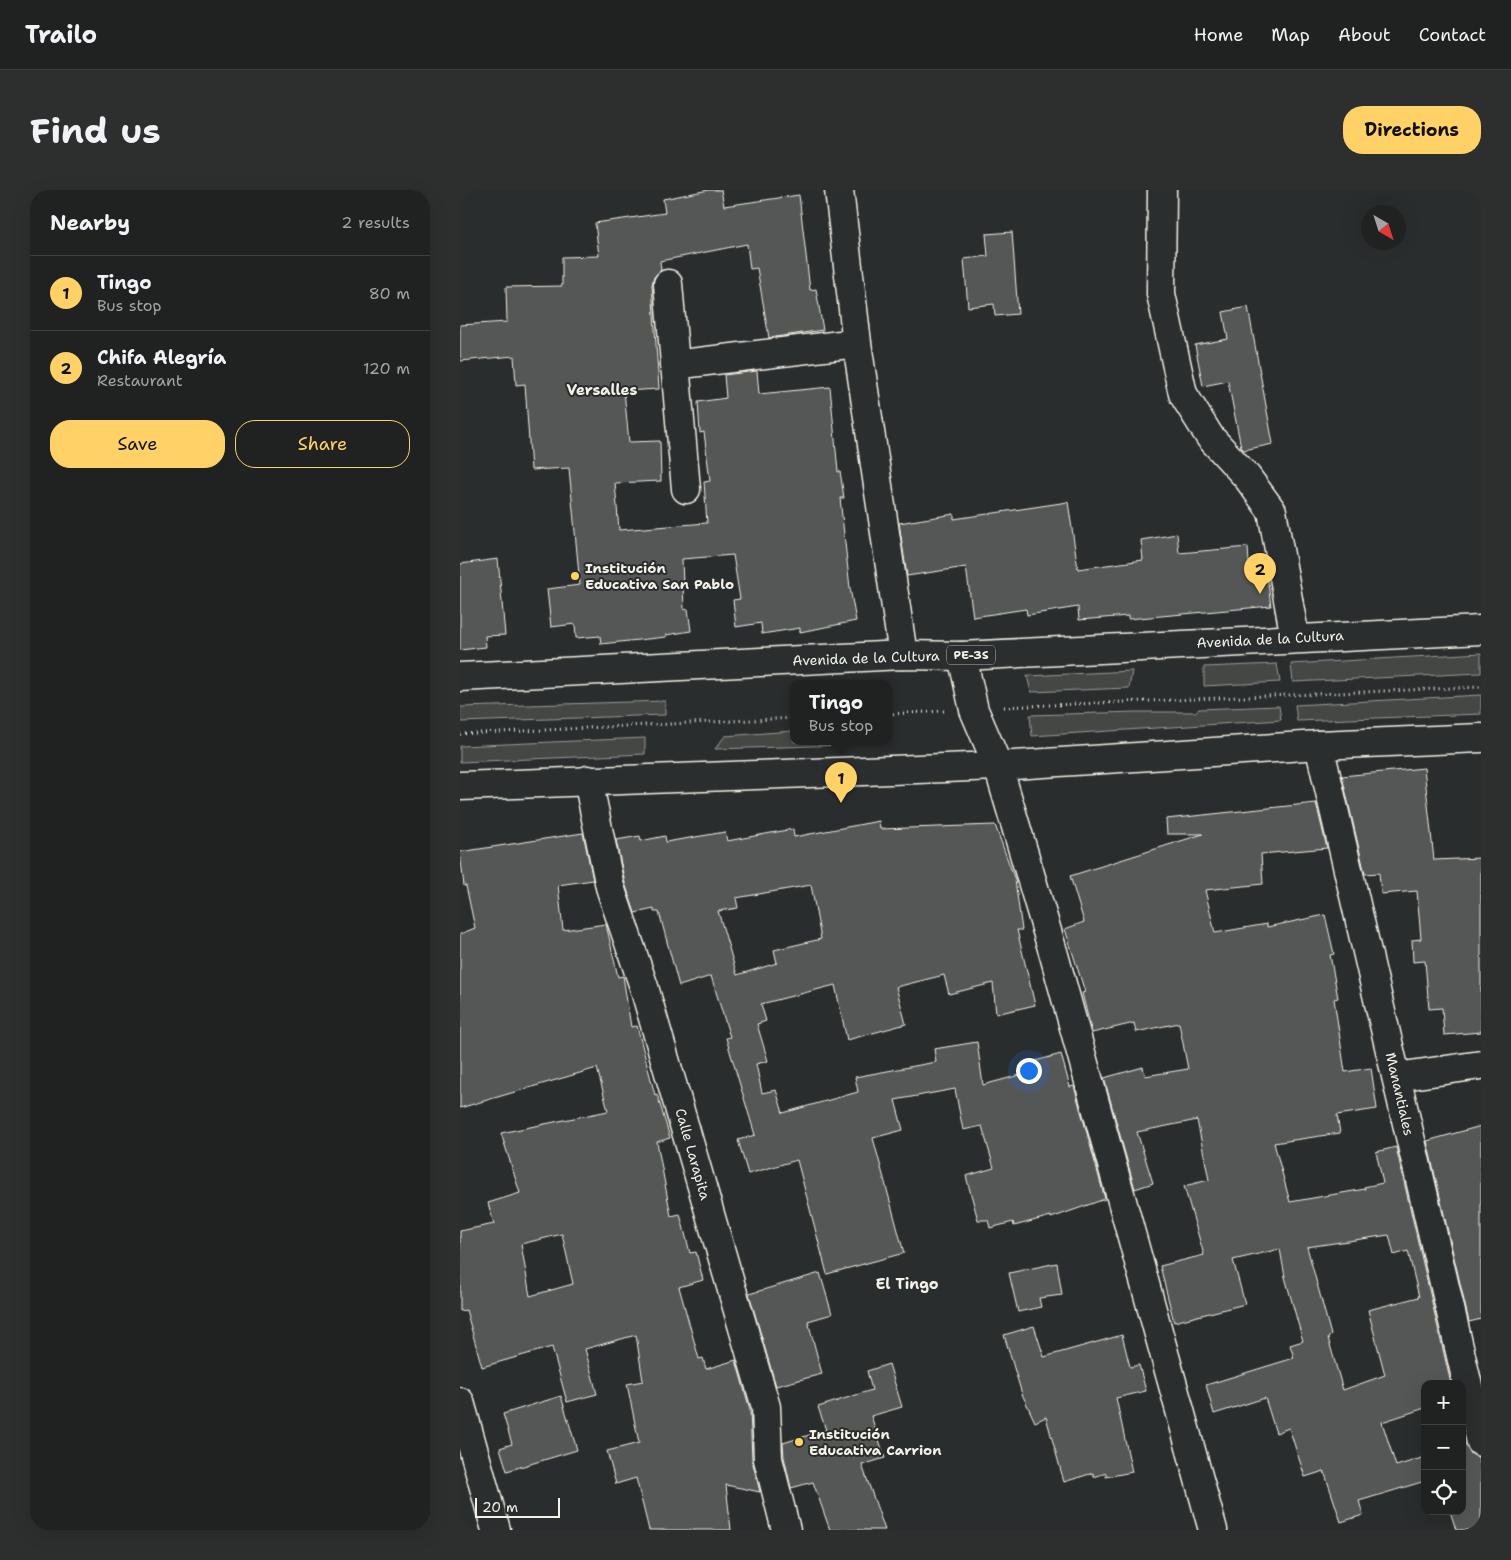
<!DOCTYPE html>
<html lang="en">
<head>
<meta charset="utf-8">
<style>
	body { margin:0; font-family:"Shantell Sans",sans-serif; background:#2d2f2f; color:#f1f3f6 }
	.controls { position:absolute; right:15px; bottom:15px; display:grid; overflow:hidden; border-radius:10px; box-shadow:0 5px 20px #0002 }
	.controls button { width:45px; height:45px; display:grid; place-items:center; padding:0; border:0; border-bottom:1px solid #3d3f40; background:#202222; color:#f1f3f6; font:25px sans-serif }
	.compass { position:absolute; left:901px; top:15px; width:45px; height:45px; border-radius:50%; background:#202222; box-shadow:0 5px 20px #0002; rotate:141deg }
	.scale { position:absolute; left:15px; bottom:12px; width:85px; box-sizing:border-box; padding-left:5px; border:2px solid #f4f1e8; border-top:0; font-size:14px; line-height:18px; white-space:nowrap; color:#f4f1e8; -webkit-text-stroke:4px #2a2d2e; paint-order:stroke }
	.you { position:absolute; left:568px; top:880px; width:18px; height:18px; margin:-12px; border:4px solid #fff; border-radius:50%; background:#1a73e8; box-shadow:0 0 0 8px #1a73e833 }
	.badge { display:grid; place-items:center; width:32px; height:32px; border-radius:50%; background:#ffd166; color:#111; font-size:16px; font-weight:700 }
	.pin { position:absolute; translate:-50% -41px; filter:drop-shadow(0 1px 2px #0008) }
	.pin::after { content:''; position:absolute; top:26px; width:18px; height:15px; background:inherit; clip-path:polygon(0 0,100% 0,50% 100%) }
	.popup { position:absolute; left:330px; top:490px; width:102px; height:65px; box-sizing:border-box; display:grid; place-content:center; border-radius:10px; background:#202222; filter:drop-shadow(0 1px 4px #0005); font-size:16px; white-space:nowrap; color:#a2a4a5 }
	.popup b { font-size:19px; color:#f1f3f6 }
	.popup::after { content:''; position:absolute; left:50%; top:100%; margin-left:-10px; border:10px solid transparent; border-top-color:#202222 }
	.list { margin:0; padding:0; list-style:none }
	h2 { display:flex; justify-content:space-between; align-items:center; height:65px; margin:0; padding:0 20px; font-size:21px }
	h2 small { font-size:16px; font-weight:400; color:#a2a4a5 }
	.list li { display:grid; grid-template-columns:32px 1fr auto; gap:15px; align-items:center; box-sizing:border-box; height:75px; padding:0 20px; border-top:1px solid #3d3f40 }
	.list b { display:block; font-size:19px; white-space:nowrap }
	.list p { margin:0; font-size:16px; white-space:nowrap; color:#a2a4a5 }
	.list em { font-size:16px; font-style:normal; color:#a2a4a5 }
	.actions { display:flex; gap:10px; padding:15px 20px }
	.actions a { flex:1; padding:11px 0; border:1px solid #ffd166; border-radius:20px; text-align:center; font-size:18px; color:#ffd166 }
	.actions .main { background:#ffd166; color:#111 }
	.icon { flex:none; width:28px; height:28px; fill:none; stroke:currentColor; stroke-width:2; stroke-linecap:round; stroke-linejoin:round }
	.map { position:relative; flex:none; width:1021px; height:1340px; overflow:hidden; border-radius:20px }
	header { display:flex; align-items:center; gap:30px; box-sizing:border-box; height:70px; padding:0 25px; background:#202222; border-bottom:1px solid #3d3f40 }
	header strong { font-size:24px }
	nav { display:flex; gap:28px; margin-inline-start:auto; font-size:18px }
	.intro { display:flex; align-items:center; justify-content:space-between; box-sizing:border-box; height:120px; padding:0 30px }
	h1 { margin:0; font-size:35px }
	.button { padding:12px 22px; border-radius:20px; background:#ffd166; color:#111; font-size:18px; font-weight:700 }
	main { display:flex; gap:30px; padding:0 30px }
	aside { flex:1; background:#202222; border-radius:20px; box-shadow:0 5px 20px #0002 }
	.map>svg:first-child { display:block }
	.green { fill:#444645; stroke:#9c9c96 }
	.building { fill:#555756; stroke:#f4f1e8; fill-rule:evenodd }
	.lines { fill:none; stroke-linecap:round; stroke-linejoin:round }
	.minor-casing { stroke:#f4f1e8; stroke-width:31 }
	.highway-casing { stroke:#f4f1e8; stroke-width:31 }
	.path { stroke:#f4f1e8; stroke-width:3; stroke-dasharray:1 4; stroke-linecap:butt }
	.minor { stroke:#2a2d2e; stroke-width:28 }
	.highway { stroke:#2a2d2e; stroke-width:28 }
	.poi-dot { fill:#ffd166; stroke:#2a2d2e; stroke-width:2 }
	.labels { text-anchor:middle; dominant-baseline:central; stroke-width:4; stroke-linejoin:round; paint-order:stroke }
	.shield { fill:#2a2d2e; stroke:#b7b6b0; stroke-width:1 }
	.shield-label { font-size:12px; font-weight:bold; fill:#f4f1e8 }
	.poi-label { font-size:14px; font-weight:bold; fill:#f4f1e8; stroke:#2a2d2e; text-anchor:start }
	.street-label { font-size:14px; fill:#f4f1e8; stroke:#2a2d2e }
	.neighbourhood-label { font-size:15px; font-weight:bold; fill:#f4f1e8; stroke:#2a2d2e }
</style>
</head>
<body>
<header>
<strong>Trailo</strong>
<nav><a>Home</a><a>Map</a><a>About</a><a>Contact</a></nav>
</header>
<div class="intro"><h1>Find us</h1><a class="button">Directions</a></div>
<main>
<aside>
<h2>Nearby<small>2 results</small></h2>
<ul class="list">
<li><span class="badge">1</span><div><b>Tingo</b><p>Bus stop</p></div><em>80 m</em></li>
<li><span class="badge">2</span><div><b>Chifa Alegría</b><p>Restaurant</p></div><em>120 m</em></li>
</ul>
<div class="actions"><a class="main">Save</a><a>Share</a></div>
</aside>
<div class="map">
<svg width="1021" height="1340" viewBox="0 0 1021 1340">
	<rect width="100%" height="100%" fill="#2a2d2e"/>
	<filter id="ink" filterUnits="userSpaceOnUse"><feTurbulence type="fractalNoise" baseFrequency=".02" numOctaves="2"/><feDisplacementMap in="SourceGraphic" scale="10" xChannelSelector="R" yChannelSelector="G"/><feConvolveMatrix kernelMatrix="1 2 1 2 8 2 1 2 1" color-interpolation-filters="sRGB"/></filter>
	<g filter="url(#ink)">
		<!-- green -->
		<path class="green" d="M1021 463V483L833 492 831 474Z
			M817 474 820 492 744 496V477Z
			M672 481 669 498 571 502 567 486Z
			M1021 505V524L837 531 835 515Z
			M205 511V525L0 532V517Z
			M819 516 821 530 572 546 570 525 676 522H735L739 519Z
			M333 541 334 552H388L389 555 255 559 265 546Z
			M185 548V564L0 572V556Z"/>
		<!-- building -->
		<path class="building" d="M249 0H261L264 16 339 5 350 100 356 99 363 140 309 148 297 78 290 79 287 54 200 71 201 80 194 87 192 95 199 199 164 201 169 252 200 251 201 291 155 293 159 340 247 333 244 292 250 291 244 242 240 243 238 212 266 208 264 185 297 181 299 204 370 197 378 282 380 281 384 308H380L390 398 396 431 340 442V438L302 444 301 433 276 437 273 410 280 409 273 365 222 369 224 420 228 419 231 441 206 445V447L141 454 140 446 116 448 115 434 91 437 87 399 120 395 109 278 71 280 65 194 56 195 54 166 0 171V135L47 132 46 97 102 96V67L139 66 135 33 205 23 203 9Z
			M552 42 558 124 535 126 534 114 508 117 504 69 528 66 526 44Z
			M788 117 813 254 784 260 781 257 768 191 743 196 735 155 768 149 763 122Z
			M608 312 618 379 683 370 681 350 717 344 719 363 788 357 789 373 805 371 811 416 668 429V426L619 430 618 417 567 425 566 419 513 427 506 377 447 386 439 333 494 324V329Z
			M38 369 45 445 25 446 26 457 0 460V374Z
			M964 578 974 670 1021 668V842L984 845 982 818 969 819 965 771 953 772 952 750 961 749 957 701 921 704 919 683 905 684 882 586Z
			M856 613 867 658 801 664 803 694 745 700 755 743 807 734V737L865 725 874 764 870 765 878 808 874 809 885 882 911 878 917 919 877 925 880 943 814 953 830 1012 905 999 904 997 923 993 916 962 936 957 991 1194H965V1218L922 1232 936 1276 965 1267V1291L899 1311 903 1325 881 1332 864 1281 845 1287 829 1238 816 1243 805 1208 754 1224 746 1195 834 1168 830 1155 843 1151 825 1087 820 1059 773 1070 785 1114 714 1132 700 1076 744 1065 724 996 749 990 737 930 677 942 693 993 675 999 644 888 683 877 685 886 728 879 719 833 676 842 674 833 632 843 622 803 625 802 605 739 624 732 610 686 743 644H707L706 629ZM929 1045 934 1065 948 1061 959 1107 908 1120 925 1185 883 1200 868 1148 871 1145 847 1057Z
			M419 631 420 639 535 635 555 690 562 740H557L575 815 536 824 533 793 489 804 484 785 436 797 446 834 387 850 375 795 301 814 306 831 297 834 308 871 296 874 302 903 316 900 323 923 398 902 395 887 476 872 474 859 517 852 523 895 571 882 568 873 601 864 610 897 614 896 645 1009 591 1028V1026L554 1036 553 1032 530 1038 528 1030H518L506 986 534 978 522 936 503 940 495 899 435 910 443 940 413 948 444 1063 367 1084 337 970 288 984 278 950 295 945 266 848 270 847 251 786 219 796 199 722H194V719L175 723 165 693 156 650 180 646 181 651 205 646 206 652 265 642 267 651 333 639 334 647ZM351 695 361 749 314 760 317 773 277 785 258 721 278 718 276 708Z
			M123 643 133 690 98 695 103 740 146 734 158 787 163 786 171 837 177 836 195 905 197 904 210 948 197 952 211 1026 220 1024 230 1063 236 1062 243 1090 219 1097 239 1169 243 1168 246 1179 276 1170 290 1220 292 1270 300 1302 266 1295 271 1340H189L176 1288 156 1294 147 1261 179 1253 167 1194 183 1191 176 1145 125 1159 137 1204 107 1212 92 1157 22 1177 6 1120 0 1121V1041L34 1034 28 1013 60 1003 41 943 148 921 137 878 0 918V744L15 738 6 696H4L0 662ZM102 1044 113 1094 70 1106 61 1054Z
			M1021 936V1129L1009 1132 967 951Z
			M597 1073 602 1105 579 1108 581 1117 558 1122 549 1083Z
			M360 1083 372 1124 348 1131 362 1184 316 1196 289 1104Z
			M574 1136 584 1167 662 1145 670 1177 679 1175 686 1201 656 1208 672 1282 646 1287V1283L634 1287 633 1283 604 1292 586 1227 575 1232 562 1204 544 1145Z
			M429 1174 442 1217 411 1226 425 1268 402 1275 425 1340H370L353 1292 331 1298 324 1267 323 1253 366 1240 358 1217 412 1200 407 1181Z
			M101 1206 117 1260 47 1281 40 1258 52 1254 43 1224Z
			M1006 1254 1010 1263 1018 1267 1021 1276V1340H996L990 1321H1002V1255Z"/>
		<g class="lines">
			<!-- minor casing -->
			<g class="minor-casing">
				<path id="minor" d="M379 0 397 153 443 465
					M702 0 701 104 723 204 750 247 787 287 812 321 835 448
					M208 94 226 299
					M214 175 397 153
					M502 466 514 520 538 576 594 765 753 1340
					M859 555 1021 1252
					M128 590 150 697 184 797 306 1217 308 1269 326 1340
					M936 887 1021 875
					M0 1212 36 1340"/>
			</g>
			<!-- highway casing -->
			<g class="highway-casing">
				<path id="highway" d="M0 487 443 465 502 466 1021 440
					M0 596 538 576 859 555 1021 548"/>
			</g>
			<!-- path -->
			<path class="path" d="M544 517 1021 497
				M428 524 485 521
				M0 544 334 528"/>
			<!-- minor -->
			<use href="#minor" class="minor"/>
			<!-- highway -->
			<use href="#highway" class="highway"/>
		</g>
	</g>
	<!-- markers -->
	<g class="poi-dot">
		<circle cx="115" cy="386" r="5"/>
		<circle cx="339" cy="1252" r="5"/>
	</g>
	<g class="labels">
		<!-- shield labels -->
		<rect class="shield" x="487" y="455.5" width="48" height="19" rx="4"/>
		<g class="shield-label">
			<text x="511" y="465">PE-3S</text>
		</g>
		<!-- poi labels -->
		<g class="poi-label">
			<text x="125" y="378">Institución<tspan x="125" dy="16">Educativa San Pablo</tspan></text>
			<text x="349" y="1244">Institución<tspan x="349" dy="16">Educativa Carrion</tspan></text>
		</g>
		<!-- street labels -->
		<g class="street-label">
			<text transform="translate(810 449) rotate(-3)">Avenida de la Cultura</text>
			<text transform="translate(406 468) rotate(-2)">Avenida de la Cultura</text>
			<text transform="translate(940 904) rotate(77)">Manantiales</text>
			<text transform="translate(233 964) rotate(74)">Calle Larapita</text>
		</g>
		<!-- neighbourhood labels -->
		<g class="neighbourhood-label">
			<text x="142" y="200">Versalles</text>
			<text x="447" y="1094">El Tingo</text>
		</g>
	</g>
</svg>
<div class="controls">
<button>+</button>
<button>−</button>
<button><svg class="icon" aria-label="locate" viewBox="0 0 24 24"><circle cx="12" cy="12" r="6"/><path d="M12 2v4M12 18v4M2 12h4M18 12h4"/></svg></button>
</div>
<svg class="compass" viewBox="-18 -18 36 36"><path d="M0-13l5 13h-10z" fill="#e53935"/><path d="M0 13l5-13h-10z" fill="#a2a4a5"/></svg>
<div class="scale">20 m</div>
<div class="you"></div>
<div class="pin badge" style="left:381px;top:613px">1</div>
<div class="popup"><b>Tingo</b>Bus stop</div>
<div class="pin badge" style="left:800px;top:404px">2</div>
</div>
</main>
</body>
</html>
